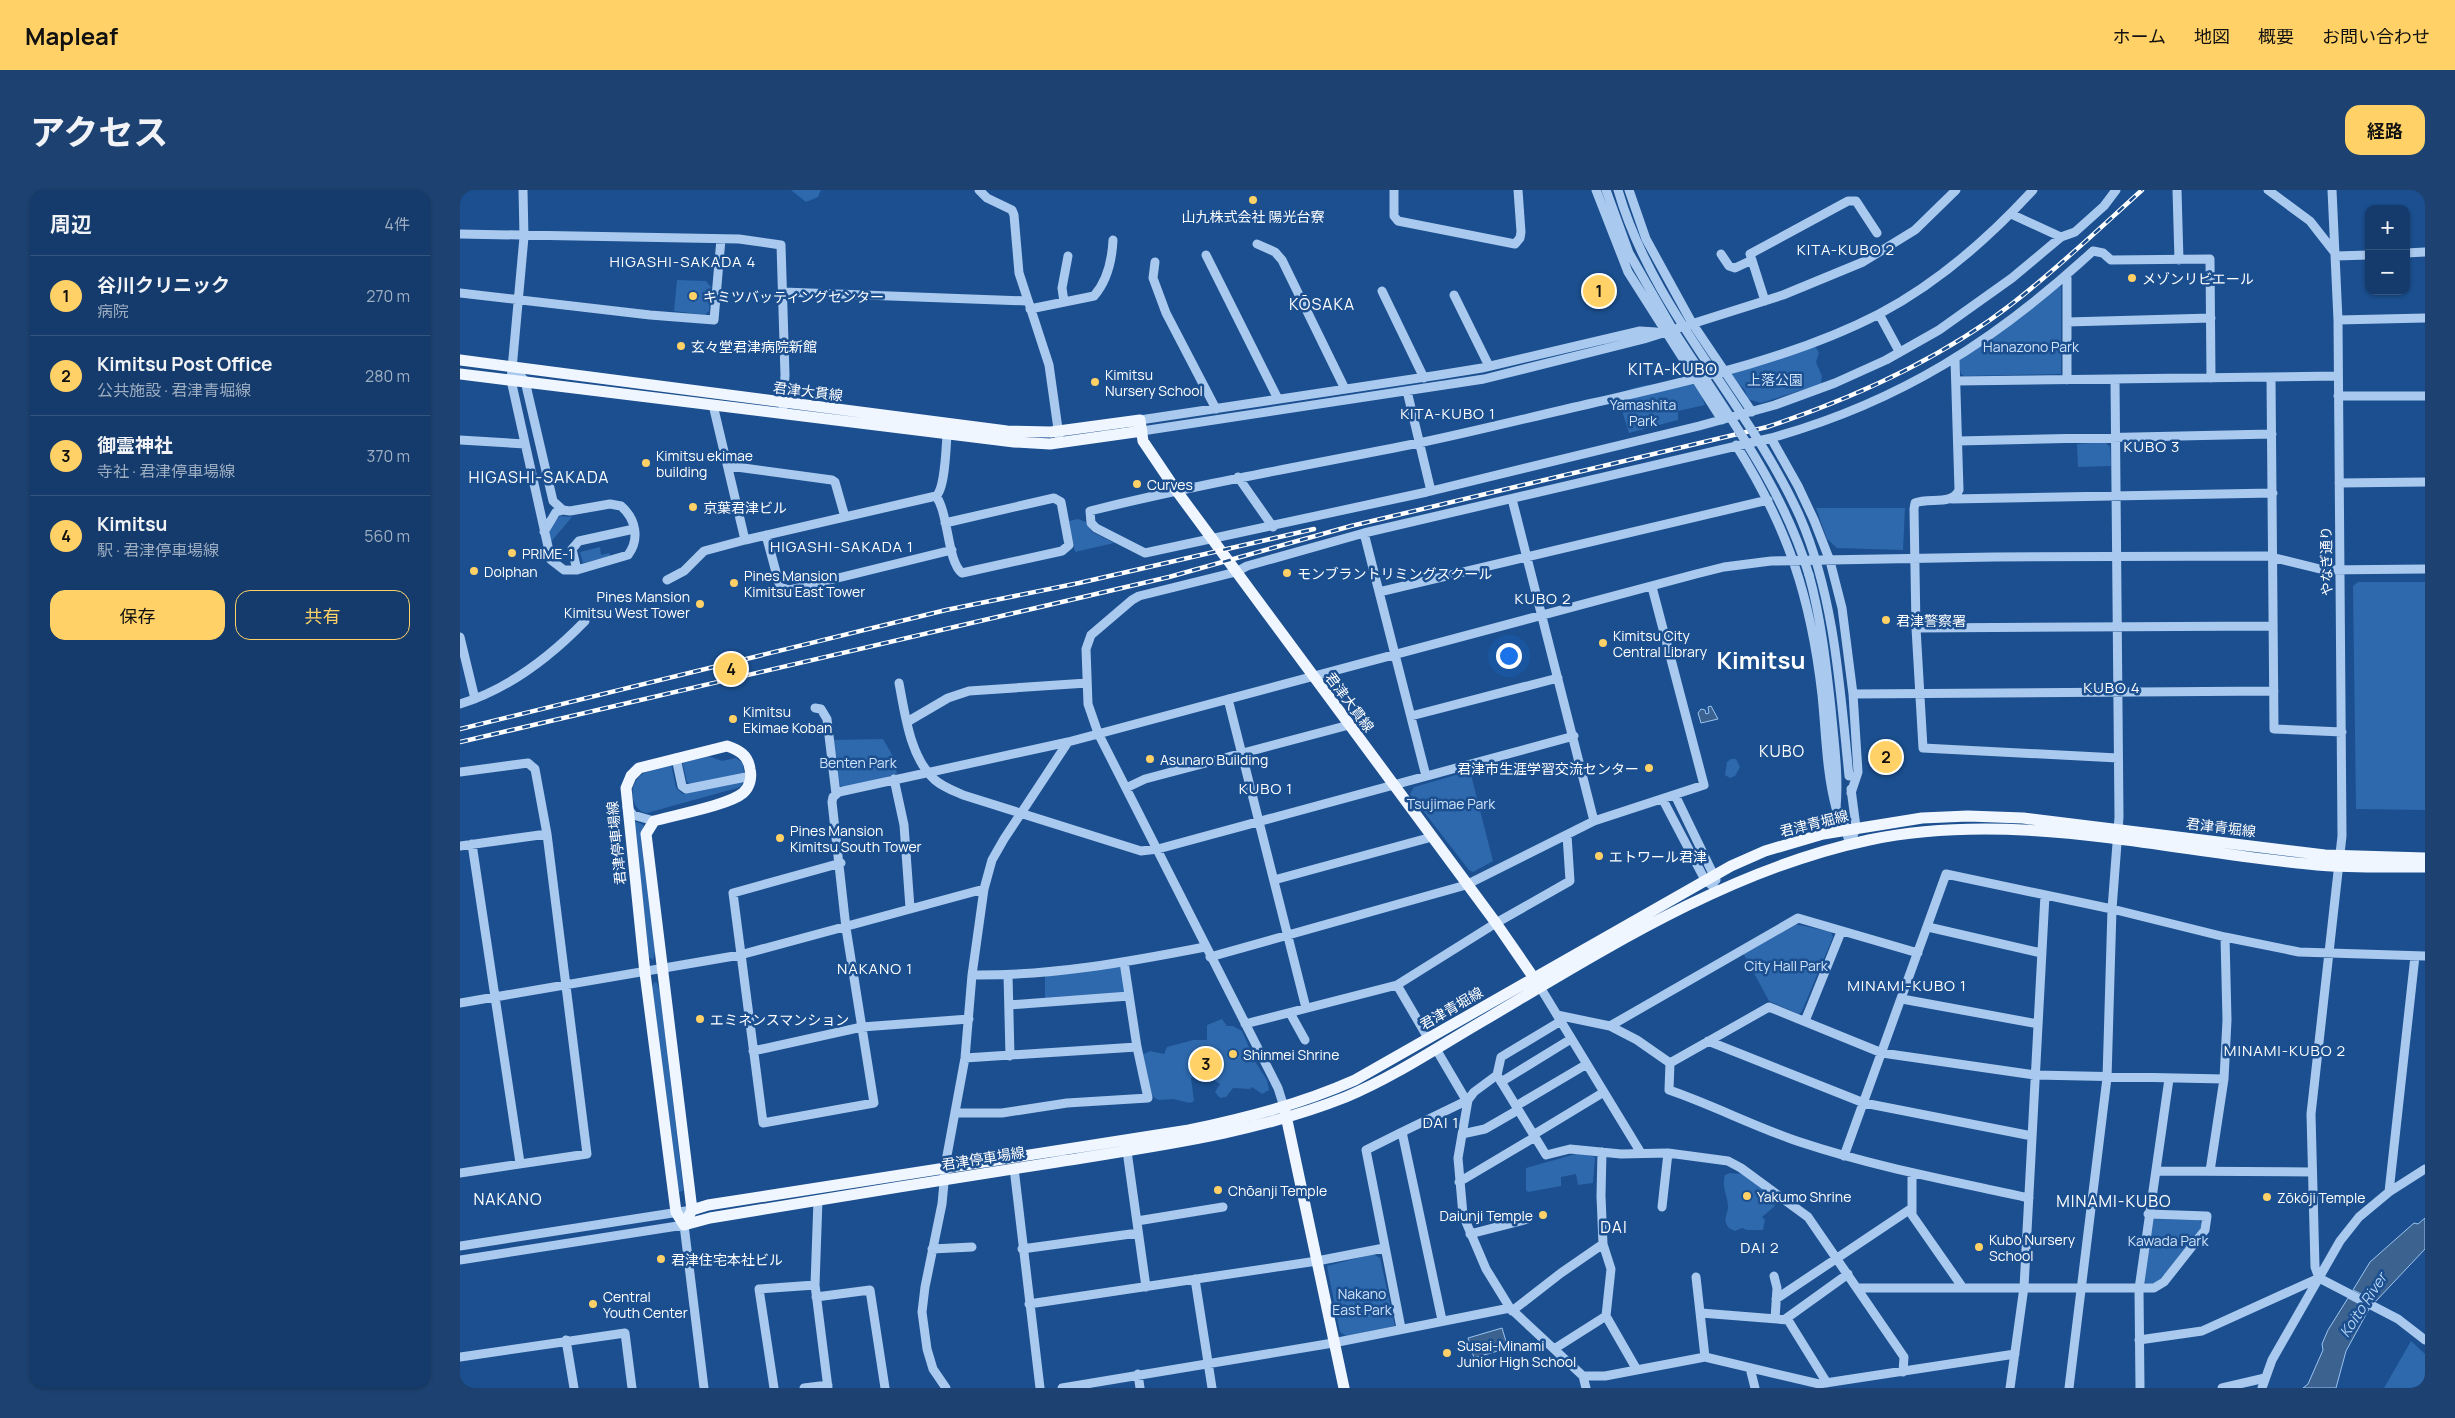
<!DOCTYPE html>
<html lang="ja">
<head>
<meta charset="utf-8">
<style>
	body { margin:0; font-family:Manrope,"Noto Sans JP",sans-serif; background:#1d4271; color:#f1f3f6 }
	.controls { position:absolute; right:15px; top:15px; display:grid; overflow:hidden; border-radius:10px; box-shadow:0 1px 4px #0004 }
	.controls button { width:45px; height:45px; display:grid; place-items:center; padding:0; border:0; border-bottom:1px solid #33557e; background:#143b6b; color:#f1f3f6; font:25px sans-serif }
	.you { position:absolute; left:1048px; top:465px; width:18px; height:18px; margin:-12px; border:4px solid #fff; border-radius:50%; background:#1a73e8; box-shadow:0 0 0 8px #1a73e833 }
	.badge { display:grid; place-items:center; width:32px; height:32px; border-radius:50%; background:#ffd166; color:#111; font-size:16px; font-weight:700 }
	.pin { position:absolute; translate:-50% -50%; border:2px solid #fff; box-shadow:0 1px 5px #0006 }
	.list { margin:0; padding:0; list-style:none }
	h2 { display:flex; justify-content:space-between; align-items:center; height:65px; margin:0; padding:0 20px; font-size:21px }
	h2 small { font-size:16px; font-weight:400; color:#9dadc1 }
	.list li { display:grid; grid-template-columns:32px 1fr auto; gap:15px; align-items:center; box-sizing:border-box; height:80px; padding:0 20px; border-top:1px solid #33557e }
	.list b { display:block; font-size:19px; white-space:nowrap }
	.list p { margin:0; font-size:16px; white-space:nowrap; color:#9dadc1 }
	.list em { font-size:16px; font-style:normal; color:#9dadc1 }
	.actions { display:flex; gap:10px; padding:15px 20px }
	.actions a { flex:1; padding:11px 0; border:1px solid #ffd166; border-radius:15px; text-align:center; font-size:18px; color:#ffd166 }
	.actions .main { background:#ffd166; color:#111 }
	.map { position:relative; flex:none; width:1965px; height:1198px; overflow:hidden; border-radius:15px }
	header { display:flex; align-items:center; gap:30px; box-sizing:border-box; height:70px; padding:0 25px; background:#ffd166; color:#111 }
	header strong { font-size:24px }
	nav { display:flex; gap:28px; margin-inline-start:auto; font-size:18px }
	.intro { display:flex; align-items:center; justify-content:space-between; box-sizing:border-box; height:120px; padding:0 30px }
	h1 { margin:0; font-size:35px }
	.button { padding:12px 22px; border-radius:15px; background:#ffd166; color:#111; font-size:18px; font-weight:700 }
	main { display:flex; gap:30px; padding:0 30px }
	aside { flex:1; background:#143b6b; border-radius:15px; box-shadow:0 1px 4px #0004 }
	.map>svg:first-child { display:block }
	.green { fill:#2e69ad }
	.water { fill:#3c6290; stroke:#9cc4f0 }
	.lines { fill:none; stroke-linecap:round; stroke-linejoin:round }
	.minor { stroke:#a9c9ee; stroke-width:9 }
	.major { stroke:#f0f6ff; stroke-width:11 }
	.rail-casing { stroke:#fff; stroke-width:4.5 }
	.rail { stroke:#1b4f8f; stroke-width:2.5; stroke-dasharray:8; stroke-linecap:butt }
	.minor-bridge { stroke:#a9c9ee; stroke-width:9 }
	.poi-dot { fill:#ffd166; stroke:#1b4f8f; stroke-width:2 }
	.labels { text-anchor:middle; dominant-baseline:central; stroke-width:5; stroke-linejoin:round; paint-order:stroke }
	.poi-label { font-size:14px; fill:#fff; stroke:#1b4f8f; text-anchor:start }
	.park-label { font-size:14px; fill:#cfe3fa; stroke:#1b4f8f }
	.street-label { font-size:14px; fill:#fff; stroke:#1b4f8f }
	.neighbourhood-label { font-size:15px; letter-spacing:1px; fill:#fff; stroke:#1b4f8f }
	.water-label { font-size:15px; font-style:italic; fill:#b5d3f5; stroke:#1b4f8f }
	.quarter-label { font-size:16px; letter-spacing:1px; fill:#fff; stroke:#1b4f8f }
	.town-label { font-size:24px; font-weight:bold; fill:#fff; stroke:#1b4f8f }
</style>
</head>
<body>
<header>
<strong>Mapleaf</strong>
<nav><a>ホーム</a><a>地図</a><a>概要</a><a>お問い合わせ</a></nav>
</header>
<div class="intro"><h1>アクセス</h1><a class="button">経路</a></div>
<main>
<aside>
<h2>周辺<small>4件</small></h2>
<ul class="list">
<li><span class="badge">1</span><div><b>谷川クリニック</b><p>病院</p></div><em>270 m</em></li>
<li><span class="badge">2</span><div><b>Kimitsu Post Office</b><p>公共施設 · 君津青堀線</p></div><em>280 m</em></li>
<li><span class="badge">3</span><div><b>御霊神社</b><p>寺社 · 君津停車場線</p></div><em>370 m</em></li>
<li><span class="badge">4</span><div><b>Kimitsu</b><p>駅 · 君津停車場線</p></div><em>560 m</em></li>
</ul>
<div class="actions"><a class="main">保存</a><a>共有</a></div>
</aside>
<div class="map">
<svg width="1965" height="1198" viewBox="0 0 1965 1198">
	<rect width="100%" height="100%" fill="#1b4f8f"/>
	<!-- green -->
	<path class="green" d="M331 0H361L358 7 346 12Z
		M217 90 246 91 251 97 249 121 245 125 214 121Z
		M1598 95 1601 97V184L1504 186 1501 184 1498 170Z
		M1355 156 1359 163 1356 172 1362 186 1361 194 1301 213 1288 209C1286 205 1286 201 1283 198 1277 192 1272 190 1272 180Z
		M1233 192 1239 199 1245 215 1218 221V230L1214 231 1169 243 1158 208C1171 191 1212 194 1233 192Z
		M1645 252 1650 257 1651 276 1618 277 1617 254Z
		M1356 318H1445L1443 360 1377 358 1367 349Z
		M100 326 112 327 90 353 89 338Z
		M618 329 626 332 632 342 654 353 615 362 609 331Z
		M140 357 141 365 149 363 151 366 123 373 120 362Z
		M1898 392H1965V620L1896 619 1893 396Z
		M423 549 434 568 437 584 383 598 380 595 372 550Z
		M246 565 262 571 276 568 283 573 284 586 269 589 263 587 232 594 227 592 222 571Z
		M1271 569H1276L1280 577 1275 586 1270 588 1265 585 1267 572Z
		M211 574 216 598 223 604 283 591 281 596 277 598 187 623C172 622 168 599 178 588 186 579 200 577 211 574Z
		M1010 581 1033 671 1013 682 1009 680 950 604 954 597Z
		M174 631 184 635 181 650 195 761 193 770 189 767Z
		M1335 734 1371 742 1373 747 1342 821 1339 824 1309 811 1283 763Z
		M659 775 663 778 666 804 585 810V786Z
		M194 792 197 793 200 802 223 997V1001L219 1002 192 797Z
		M762 829 767 836H773L782 841 796 873 807 890 809 900 802 904 792 897 790 899 773 898 766 907 760 908 755 902 760 894 755 891 752 865 745 859 740 861 742 882 731 888 734 911 730 913 713 909 698 910 691 905 682 865 690 861 704 864 707 857 733 850H747V835Z
		M1119 963 1135 967 1133 993 1118 995 1116 984 1101 987V996L1068 1002 1066 1000V978Z
		M1270 983C1274 984 1279 983 1283 984 1292 987 1313 1007 1315 1016L1302 1027 1305 1030 1303 1040H1287L1282 1038 1275 1041C1270 1039 1268 1038 1266 1033 1264 1027 1268 1023 1268 1017 1268 1005 1261 998 1265 985Z
		M1692 1029 1739 1030 1741 1033V1038L1702 1088 1693 1096 1684 1092Z
		M913 1064 920 1068 935 1136 886 1146 880 1142 867 1076Z
		M1951 1151 1965 1164V1198H1924Z"/>
	<!-- water -->
	<path class="water" d="M1251 516 1258 529 1241 533 1238 523 1241 519 1245 520 1246 524 1249 523 1248 517Z
		M1965 1028V1059L1916 1111 1893 1100 1910 1072 1954 1033 1958 1034Z
		M1888 1108 1909 1119 1886 1161 1876 1198H1843L1848 1194 1863 1160 1862 1154 1868 1140Z
		M1042 1138 1048 1158 1014 1168 1008 1148Z"/>
	<g class="lines">
		<!-- minor -->
		<path class="minor" d="M519 0 527 8 552 20 554 25 559 83 589 175 599 246
			M934 0V26L938 31 1055 54 1060 48 1061 42 1058 0
			M1136 0 1168 82 1262 230
			M1146 0 1169 63 1212 138
			M1169 0 1186 49 1232 133 1292 222
			M1573 0C1528 49 1478 93 1419 124 1332 169 1228 191 1133 213 1075 226 1017 241 959 253 849 275 739 294 630 321L631 333 636 338 685 363 967 302 1239 236 1315 215 1375 193 1426 170 1479 140 1552 88 1601 47 1615 42 1644 16 1656 0
			M1717 0 1719 70
			M1808 0 1850 31 1875 63
			M1872 0 1878 130 1882 646 1851 924 1855 1077 1859 1088 1938 1129 1965 1150
			M1551 24 1601 47
			M0 44 279 49 321 55 325 185 323 218
			M797 54 815 62 822 70 885 199
			M1946 63 1965 62
			M1261 64 1269 76 1275 78 1292 70
			M746 65 818 209
			M1876 66 1909 65
			M695 72 693 88 706 123 756 219
			M1607 85V190
			M922 101 964 188
			M323 102 567 111
			M0 103 190 125 254 130 261 49
			M994 105 1029 176
			M1305 111 1290 64 1388 11H1396L1417 43
			M604 112 602 98 608 66
			M570 119 634 106C648 90 652 70 653 50
			M1419 124 1439 161
			M1878 130 1965 128
			M1607 132 1751 128
			M1495 170 1499 300C1492 316 1469 307 1455 313L1454 319 1456 438 1463 558 1658 568
			M54 178 65 191 93 311 103 320 110 321 150 314 161 316C176 329 180 349 168 365L117 380H104L91 370 51 190 64 47 63 0
			M1811 187 1814 539 1882 542
			M1496 191 1878 186
			M947 201 971 301
			M1878 206H1965
			M253 215 285 350 476 306C485 299 486 258 487 245
			M680 230 979 185 1022 178 1180 141 1196 142
			M682 241 1024 189 1184 149 1323 105 1403 72 1455 40 1496 0
			M1311 248 1338 296 1354 330 1370 371 1382 418 1393 504 1398 582 1391 603
			M0 250 65 254
			M1498 251 1812 244
			M1276 255C1328 338 1351 408 1362 505 1366 543 1366 580 1376 618
			M269 276 372 290 375 292 385 327
			M778 287 813 337
			M1879 293 1965 292
			M476 306C489 324 487 371 502 383L602 361 609 355 601 312 594 308 485 333
			M1052 309 1134 631
			M1492 309 1813 303
			M84 342 96 322 103 320
			M904 343 966 586
			M306 345 320 397 329 400 492 360
			M117 380 112 359 119 351 174 339
			M1349 385C1361 428 1366 473 1371 518 1374 552 1379 584 1376 618L1382 626 1390 655
			M207 390 224 381 244 361 285 350
			M919 402 1308 310
			M1456 438 1813 436
			M0 447 15 509
			M439 493C445 524 450 568 475 590 483 597 494 601 503 605L681 661 698 659 1114 546
			M1393 504 1814 501
			M768 509 846 818
			M0 514C49 499 90 467 125 431
			M355 518 361 519 367 529 376 604
			M951 526 1098 488
			M447 532 488 508 509 501 627 493
			M216 568 222 596 226 599 291 586
			M0 582 68 573 75 579 87 644 127 964 0 983
			M434 589 444 635 450 718
			M666 598 685 589 889 535
			M1215 605 1256 690
			M1203 610 1245 690 1259 701
			M167 617 173 625 194 631
			M12 654 60 973
			M1390 655 1396 637 1391 599
			M0 656 87 644
			M381 673 273 703 303 933 414 913 386 738 372 612 373 607 379 602 608 552 1236 384 1264 377 1311 371 1534 367 1807 366 1864 380 1965 379
			M814 690 972 647
			M1468 737 1581 763
			M750 767 1006 695 1134 631 1244 595 1192 397
			M512 785C591 786 668 772 745 757
			M548 785 550 866
			M937 795 968 848
			M1080 797 1181 963
			M1442 809 1578 834
			M0 813 280 765 524 699
			M549 815 669 806
			M830 823 845 850
			M1097 825 1150 836 1177 850 1210 873
			M1345 831 1381 742
			M785 834 937 795 1036 733 1110 691 1107 645
			M1150 836 1338 728 1458 763
			M1248 851 1404 913 1572 946
			M976 859 1006 910
			M293 861 402 837 509 829
			M505 868 677 857
			M1210 873 1309 817 1422 863 1575 885 1764 889
			M1210 873 1209 900C1253 915 1295 937 1340 952 1415 977 1492 991 1569 1008
			M1037 885 1086 965 1110 959 1161 964 1208 963 1268 971 1281 978 1348 1027 1444 1167 1443 1182
			M1041 892 1111 849
			M1008 910 998 968 1003 1025 1026 1079 1050 1118 1123 1186 1126 1198
			M1056 916 1127 874
			M824 917 818 898 638 543 628 514 626 459 631 445 672 410 679 406 776 382 787 376 904 343 1311 248C1440 212 1535 151 1633 61L1643 63 1651 70 1750 69 1751 188
			M495 923H542L607 913 688 908 677 857 664 772
			M1002 944 1025 939 1058 920
			M1073 945 1144 902
			M667 961 686 1097
			M1142 962 1141 1006 1143 1054 1151 1079 1146 1126 1177 1180
			M1384 966 1486 684 1652 719 1765 747 1839 762 1965 766
			M554 978 580 1198
			M1696 981 1852 982
			M1750 981 1764 889 1767 830 1765 747
			M1452 983V1025L1503 1098
			M999 992 1075 947
			M1929 1002 1955 766
			M358 1010 355 1095 368 1198
			M1202 1017 1208 963
			M677 1031 763 1017
			M1010 1044 1068 1029
			M0 1056 232 1020
			M472 1059 512 1057
			M562 1059 678 1043
			M0 1070 224 1035 244 1198
			M1314 1086 1317 1098 1315 1129
			M1236 1087 1245 1167
			M735 1089 752 1198
			M1397 1098H1694L1704 1092 1745 1040 1747 1026 1688 1024
			M356 1107 410 1100 425 1198
			M1316 1109 1452 1018
			M569 1114 857 1071 924 1058
			M1052 1121 1101 1083 1143 1054
			M1241 1123 1328 1130 1367 1193
			M982 1130 942 942 1008 910 1014 902 1037 885 1041 867 1101 831
			M1324 1130 1388 1084
			M941 1138 906 960 942 942
			M106 1150 114 1198
			M1679 1150 1742 1141 1859 1088
			M1094 1159 1146 1126
			M0 1167 165 1143 172 1198
			M1290 1178 1295 1198
			M678 1184 680 1198
			M1123 1186H1145L1245 1167 1359 1194 1555 1164
			M314 1198 299 1099 355 1095
			M344 1198 368 1195
			M486 1198 473 1179 467 1159 462 1122 465 1097 482 1014 486 971 505 868 512 785 524 699 532 670 544 649 608 552
			M602 1198 873 1153 1050 1118
			M1550 1198 1564 1097 1585 705
			M1609 1198 1647 888 1652 719 1659 627 1655 189
			M1680 1198 1679 1099 1709 889
			M1762 1198 1805 1188
			M1802 1198 1812 1170 1880 1051 1899 1027 1929 1002 1965 979"/>
		<!-- major -->
		<path class="major" d="M0 170 547 241 591 242 680 230 683 251 716 300 1036 733 1078 794
			M0 184 554 252 590 254 682 241
			M267 556C279 560 288 565 290 579 292 587 290 597 283 603 269 615 215 625 194 631L186 644 232 1020 224 1035 216 1022 185 783 166 598 171 586 179 578Z
			M825 921 884 1198
			M232 1020 248 1015 729 940C786 928 841 914 895 890L1271 676 1305 661 1363 644 1462 628 1508 626 1563 628 1865 665 1965 668
			M224 1035 250 1028C366 1009 481 990 597 972 695 956 793 944 886 907 936 886 981 855 1028 828 1148 757 1271 679 1409 650 1558 619 1709 662 1857 675 1893 678 1929 677 1965 677"/>
		<!-- rail casing -->
		<g class="rail-casing">
			<path id="rail" d="M0 539 486 420 619 393 854 339
				M0 552 709 387 891 336 1307 237C1394 208 1481 169 1553 113 1598 78 1640 38 1682 0"/>
		</g>
		<!-- rail -->
		<use href="#rail" class="rail"/>
		<!-- minor-bridge -->
		<path class="minor-bridge" d="M1158 0C1193 122 1289 213 1340 327 1375 408 1380 499 1389 586
			M1212 138C1262 217 1322 294 1349 385"/>
	</g>
	<!-- markers -->
	<g class="poi-dot">
		<circle cx="793" cy="10" r="5"/>
		<circle cx="1672" cy="88" r="5"/>
		<circle cx="233" cy="106" r="5"/>
		<circle cx="221" cy="156" r="5"/>
		<circle cx="635" cy="192" r="5"/>
		<circle cx="186" cy="273" r="5"/>
		<circle cx="677" cy="294" r="5"/>
		<circle cx="233" cy="317" r="5"/>
		<circle cx="52" cy="363" r="5"/>
		<circle cx="14" cy="381" r="5"/>
		<circle cx="827" cy="383" r="5"/>
		<circle cx="274" cy="393" r="5"/>
		<circle cx="240" cy="414" r="5"/>
		<circle cx="1426" cy="430" r="5"/>
		<circle cx="1143" cy="453" r="5"/>
		<circle cx="273" cy="529" r="5"/>
		<circle cx="690" cy="569" r="5"/>
		<circle cx="1189" cy="578" r="5"/>
		<circle cx="320" cy="648" r="5"/>
		<circle cx="1139" cy="666" r="5"/>
		<circle cx="240" cy="829" r="5"/>
		<circle cx="773" cy="864" r="5"/>
		<circle cx="758" cy="1000" r="5"/>
		<circle cx="1287" cy="1006" r="5"/>
		<circle cx="1807" cy="1007" r="5"/>
		<circle cx="1083" cy="1025" r="5"/>
		<circle cx="1519" cy="1057" r="5"/>
		<circle cx="201" cy="1069" r="5"/>
		<circle cx="133" cy="1114" r="5"/>
		<circle cx="987" cy="1163" r="5"/>
	</g>
	<g class="labels">
		<!-- poi labels -->
		<g class="poi-label">
			<text x="793" y="26" text-anchor="middle">山九株式会社 陽光台寮</text>
			<text x="1682" y="88">メゾンリビエール</text>
			<text x="243" y="106">キミツバッティングセンター</text>
			<text x="231" y="156">玄々堂君津病院新館</text>
			<text x="645" y="184">Kimitsu<tspan x="645" dy="16">Nursery School</tspan></text>
			<text x="196" y="265">Kimitsu ekimae<tspan x="196" dy="16">building</tspan></text>
			<text x="687" y="294">Curves</text>
			<text x="243" y="317">京葉君津ビル</text>
			<text x="62" y="363">PRIME-1</text>
			<text x="24" y="381">Dolphan</text>
			<text x="837" y="383">モンブラントリミングスクール</text>
			<text x="284" y="385">Pines Mansion<tspan x="284" dy="16">Kimitsu East Tower</tspan></text>
			<text x="230" y="406" text-anchor="end">Pines Mansion<tspan x="230" dy="16">Kimitsu West Tower</tspan></text>
			<text x="1436" y="430">君津警察署</text>
			<text x="1153" y="445">Kimitsu City<tspan x="1153" dy="16">Central Library</tspan></text>
			<text x="283" y="521">Kimitsu<tspan x="283" dy="16">Ekimae Koban</tspan></text>
			<text x="700" y="569">Asunaro Building</text>
			<text x="1179" y="578" text-anchor="end">君津市生涯学習交流センター</text>
			<text x="330" y="640">Pines Mansion<tspan x="330" dy="16">Kimitsu South Tower</tspan></text>
			<text x="1149" y="666">エトワール君津</text>
			<text x="250" y="829">エミネンスマンション</text>
			<text x="783" y="864">Shinmei Shrine</text>
			<text x="768" y="1000">Chōanji Temple</text>
			<text x="1297" y="1006">Yakumo Shrine</text>
			<text x="1817" y="1007">Zōkōji Temple</text>
			<text x="1073" y="1025" text-anchor="end">Daiunji Temple</text>
			<text x="1529" y="1049">Kubo Nursery<tspan x="1529" dy="16">School</tspan></text>
			<text x="211" y="1069">君津住宅本社ビル</text>
			<text x="143" y="1106">Central<tspan x="143" dy="16">Youth Center</tspan></text>
			<text x="997" y="1155">Susai-Minami<tspan x="997" dy="16">Junior High School</tspan></text>
		</g>
		<!-- park labels -->
		<g class="park-label">
			<text x="1571" y="156">Hanazono Park</text>
			<text x="1315" y="189">上落公園</text>
			<text x="1183" y="214">Yamashita<tspan x="1183" dy="16">Park</tspan></text>
			<text x="398" y="572">Benten Park</text>
			<text x="991" y="613">Tsujimae Park</text>
			<text x="1326" y="775">City Hall Park</text>
			<text x="1708" y="1050">Kawada Park</text>
			<text x="902" y="1103">Nakano<tspan x="902" dy="16">East Park</tspan></text>
		</g>
		<!-- street labels -->
		<g class="street-label">
			<text transform="translate(348 201) rotate(7)">君津大貫線</text>
			<text transform="translate(1866 371) rotate(-91)">やなぎ通り</text>
			<text transform="translate(890 512) rotate(53)">君津大貫線</text>
			<text transform="translate(1354 633) rotate(-14)">君津青堀線</text>
			<text transform="translate(1761 637) rotate(7)">君津青堀線</text>
			<text transform="translate(156 653) rotate(-96)">君津停車場線</text>
			<text transform="translate(991 818) rotate(-30)">君津青堀線</text>
			<text transform="translate(523 968) rotate(-9)">君津停車場線</text>
		</g>
		<!-- neighbourhood labels -->
		<g class="neighbourhood-label">
			<text x="1386" y="59">KITA-KUBO 2</text>
			<text x="223" y="71">HIGASHI-SAKADA 4</text>
			<text x="988" y="223">KITA-KUBO 1</text>
			<text x="1692" y="256">KUBO 3</text>
			<text x="382" y="356">HIGASHI-SAKADA 1</text>
			<text x="1083" y="408">KUBO 2</text>
			<text x="1652" y="497">KUBO 4</text>
			<text x="806" y="598">KUBO 1</text>
			<text x="415" y="778">NAKANO 1</text>
			<text x="1447" y="795">MINAMI-KUBO 1</text>
			<text x="1825" y="860">MINAMI-KUBO 2</text>
			<text x="981" y="932">DAI 1</text>
			<text x="1300" y="1057">DAI 2</text>
		</g>
		<!-- water labels -->
		<g class="water-label">
			<text transform="translate(1903 1115) rotate(-57)">Koito River</text>
		</g>
		<!-- quarter labels -->
		<g class="quarter-label">
			<text x="862" y="114">KŌSAKA</text>
			<text x="1213" y="179">KITA-KUBO</text>
			<text x="79" y="287">HIGASHI-SAKADA</text>
			<text x="1322" y="561">KUBO</text>
			<text x="48" y="1009">NAKANO</text>
			<text x="1654" y="1011">MINAMI-KUBO</text>
			<text x="1154" y="1037">DAI</text>
		</g>
		<!-- town labels -->
		<g class="town-label">
			<text x="1301" y="469">Kimitsu</text>
		</g>
	</g>
</svg>
<div class="controls">
<button>+</button>
<button>−</button>
</div>
<div class="you"></div>
<div class="pin badge" style="left:1139px;top:101px">1</div>
<div class="pin badge" style="left:1426px;top:567px">2</div>
<div class="pin badge" style="left:746px;top:874px">3</div>
<div class="pin badge" style="left:271px;top:479px">4</div>
</div>
</main>
</body>
</html>
